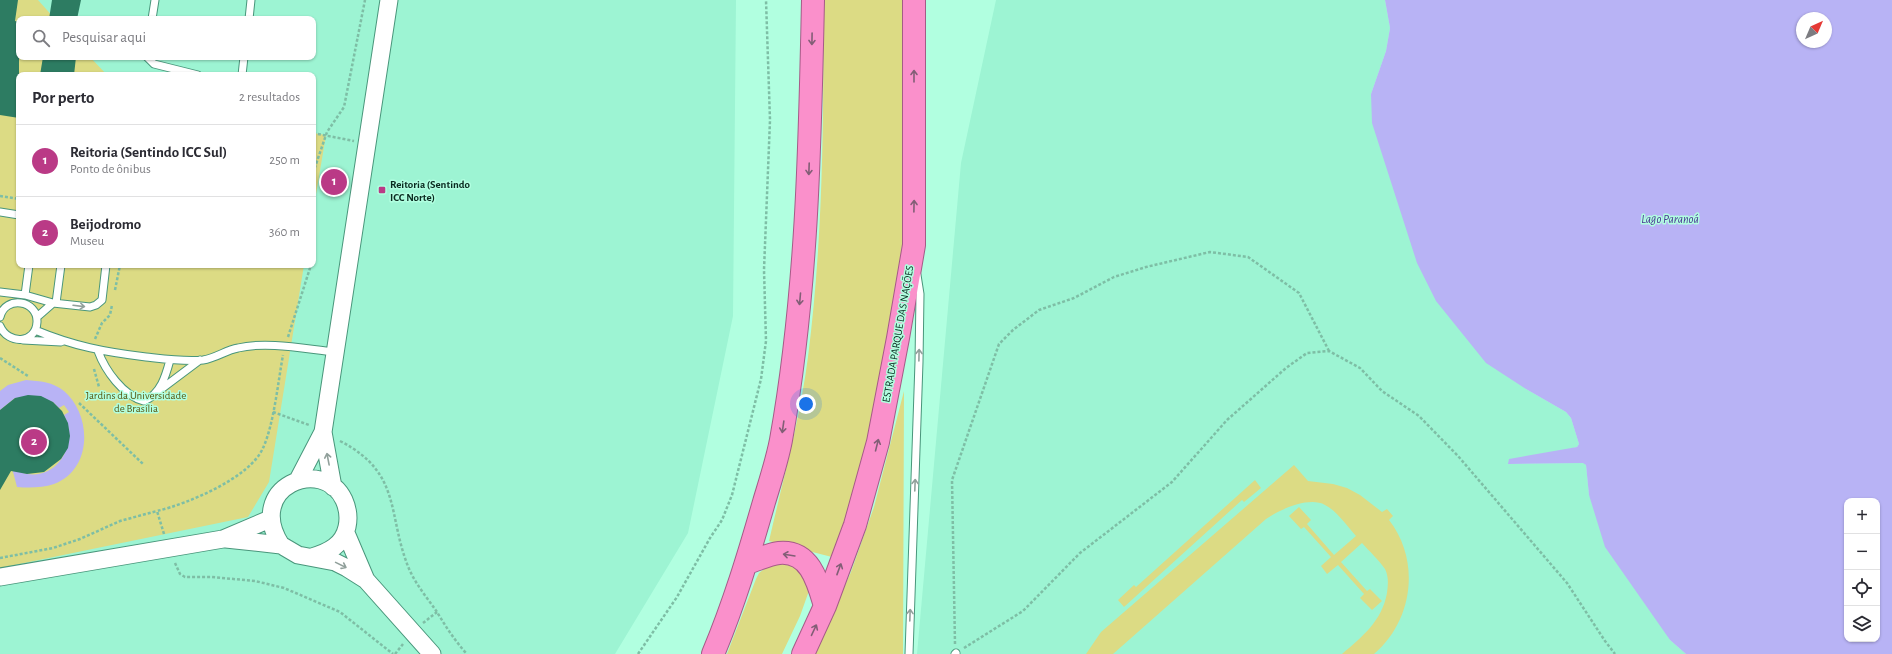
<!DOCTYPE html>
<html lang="pt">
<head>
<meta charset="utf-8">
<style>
	body { margin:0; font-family:"Alegreya Sans",sans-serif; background:#f2f2f3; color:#2b2b33 }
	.controls { position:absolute; right:12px; bottom:12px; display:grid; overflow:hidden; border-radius:8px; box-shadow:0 1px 3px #0004 }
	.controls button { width:36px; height:36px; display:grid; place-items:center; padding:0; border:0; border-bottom:1px solid #e1e1e2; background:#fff; color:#2b2b33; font:20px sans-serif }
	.compass { position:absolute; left:1796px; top:12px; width:36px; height:36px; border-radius:50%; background:#fff; box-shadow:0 1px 3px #0004; rotate:44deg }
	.you { position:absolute; left:806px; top:404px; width:14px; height:14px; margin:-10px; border:3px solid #fff; border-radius:50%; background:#1a73e8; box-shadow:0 0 0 6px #1a73e833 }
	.badge { display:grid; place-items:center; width:26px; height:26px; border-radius:50%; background:#ba3a86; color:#fff; font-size:13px; font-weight:700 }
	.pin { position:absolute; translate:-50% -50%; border:2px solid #fff; box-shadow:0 1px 4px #0006 }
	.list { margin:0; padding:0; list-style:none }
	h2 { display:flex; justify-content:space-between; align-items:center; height:52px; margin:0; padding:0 16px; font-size:17px }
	h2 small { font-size:13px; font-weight:400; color:#7c7c81 }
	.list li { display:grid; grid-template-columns:26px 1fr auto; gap:12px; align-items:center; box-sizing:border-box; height:72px; padding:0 16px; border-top:1px solid #e1e1e2 }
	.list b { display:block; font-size:15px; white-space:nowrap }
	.list p { margin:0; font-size:13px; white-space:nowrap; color:#7c7c81 }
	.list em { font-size:13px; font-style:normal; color:#7c7c81 }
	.icon { flex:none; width:22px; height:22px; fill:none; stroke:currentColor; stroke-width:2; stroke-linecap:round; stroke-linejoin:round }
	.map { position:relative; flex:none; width:1892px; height:654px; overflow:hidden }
	.search { position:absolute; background:#fff; box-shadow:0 1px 3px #0004; left:16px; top:16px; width:300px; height:44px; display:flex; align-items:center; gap:10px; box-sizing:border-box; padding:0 14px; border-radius:8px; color:#7c7c81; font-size:15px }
	.panel { position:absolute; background:#fff; box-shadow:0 1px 3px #0004; left:16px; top:72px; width:300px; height:196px; border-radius:8px }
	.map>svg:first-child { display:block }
	.built { fill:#9df4d3; fill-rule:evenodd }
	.green { fill:#dcdb84 }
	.water { fill:#b8b3f5; fill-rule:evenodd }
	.building { fill:#2d7c62 }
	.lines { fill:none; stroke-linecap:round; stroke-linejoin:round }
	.service-casing { stroke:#49967b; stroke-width:9 }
	.tertiary-casing { stroke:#49967b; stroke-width:19 }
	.trunk-casing { stroke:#a55b87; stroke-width:24 }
	.path { stroke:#7ebea5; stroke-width:2.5; stroke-dasharray:3 2; stroke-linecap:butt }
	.service { stroke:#fff; stroke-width:7 }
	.tertiary { stroke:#fff; stroke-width:17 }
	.trunk { stroke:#fa90cb; stroke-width:22 }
	.oneway { stroke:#825e76 }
	.oneway2 { stroke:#91a09b }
	.poi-dot { fill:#ba3a86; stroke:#b1ffe0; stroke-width:1.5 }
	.labels { text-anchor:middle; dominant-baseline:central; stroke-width:3; stroke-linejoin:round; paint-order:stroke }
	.poi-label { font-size:11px; font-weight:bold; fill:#0a2b20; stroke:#b1ffe0; text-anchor:start }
	.street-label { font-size:11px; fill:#0a2b20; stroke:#b1ffe0 }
	.park-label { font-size:11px; fill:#595711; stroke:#b1ffe0 }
	.water-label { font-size:12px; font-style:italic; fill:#493492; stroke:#b1ffe0 }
</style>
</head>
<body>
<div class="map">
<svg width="1892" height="654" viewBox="0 0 1892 654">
	<rect width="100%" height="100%" fill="#b1ffe0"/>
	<!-- built -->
	<path class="built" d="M0 0H736L733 316 688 533 615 654H0ZM19 19H313V57H19ZM19 75H313V265H19Z
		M996 0H1385L1390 28 1386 51 1371 94 1526 389 1566 412 1571 418 1579 444 1577 447 1508 464 1584 463 1586 465 1589 495 1670 640 1686 654H917L961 163Z"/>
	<!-- green -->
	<path class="green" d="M0 0H38L55 19H19V57H90L107 75H19V265H304L269 482 248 517 0 568Z
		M823 0H906L904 225C896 313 880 412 854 497 847 517 839 537 832 557L769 541C783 480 800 419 808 357 823 239 824 119 823 0Z
		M313 133 326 135 313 212Z
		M904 391 903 654H814L851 572 874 507Z
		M1294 465 1308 481 1333 484 1347 488 1360 495 1382 512 1387 509 1393 516 1389 520C1421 561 1413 621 1374 654H1342C1362 637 1382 621 1387 593 1388 585 1389 577 1385 569 1379 560 1369 551 1362 543L1341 562 1367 591 1370 589 1382 601 1372 610 1360 598 1364 594 1338 565 1327 574 1321 566 1331 557 1304 527 1301 529 1289 516 1299 507 1311 520 1307 524 1334 555 1356 536C1346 525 1337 511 1325 505 1309 496 1279 510 1266 519L1113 654H1086L1101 632Z
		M1255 480 1261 488 1244 502 1242 500 1124 607 1118 600 1134 585 1136 587Z
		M774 562 795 563 810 588 800 616 782 654H727L756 579 759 573Z"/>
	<!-- water -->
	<path class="water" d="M1385 0H1892V654H1686L1670 640 1605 547 1589 495 1586 465 1583 463 1508 464 1509 459 1577 447 1579 444 1571 418 1566 412 1526 389 1486 363 1436 301 1417 263 1372 123 1371 94 1386 51 1390 28ZM1802 18H1826V42H1802ZM1847 501H1877V639H1847Z
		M26 380C40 381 53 382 64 391 92 415 93 469 54 484 42 488 29 488 17 487L12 468C17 470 22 473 27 474 60 479 78 441 64 415L69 412 64 405 59 408 53 402 15 398 0 410V391L8 385Z"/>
	<!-- building -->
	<path class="building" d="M0 0H18L15 21 19 22V118L0 115Z
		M52 0H81L77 19H49Z
		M43 57H76L74 75H40Z
		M28 395 41 396 53 402 62 411 68 423 70 436 68 448 61 459 44 472 27 474 11 471 0 490V410L15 398Z"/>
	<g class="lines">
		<!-- service casing -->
		<g class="service-casing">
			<path id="service" d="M152 19 155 0
				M249 19 251 0
				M147 57 154 64 198 75
				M242 75 244 57
				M0 212 19 215
				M0 292 25 295 53 303 90 307 96 305 102 300 106 265
				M25 295 29 265
				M56 303 61 265
				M0 317C5 295 38 300 37 322 36 344 8 345 0 326
				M37 317 53 303
				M35 330C73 346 105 352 146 357 164 359 185 362 203 360 216 358 226 350 238 348 267 341 305 349 334 352
				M23 340 61 342
				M98 351C105 370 123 396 144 401 161 394 166 375 170 360
				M160 390 200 360
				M909 654 919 362 920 294 917 275
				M955 654 956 653"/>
		</g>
		<!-- tertiary casing -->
		<g class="tertiary-casing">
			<path id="tertiary" d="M323 432 333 487
				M298 480 323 432 389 0
				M346 533 366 580
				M226 539 281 545 298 555 335 562 347 568 366 580 432 654
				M281 545C244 487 323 455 344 500 348 509 349 518 347 527 343 545 329 552 312 557
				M0 577 223 539 270 519"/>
		</g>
		<!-- trunk casing -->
		<g class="trunk-casing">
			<path id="trunk" d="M747 563C757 560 769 554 779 553 810 550 818 582 825 606
				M713 654C734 604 749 554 764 502 770 482 777 461 781 440 807 295 810 147 813 0
				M803 654 825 606 855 525 878 442 898 338 914 245V0"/>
		</g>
		<!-- path -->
		<path class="path" d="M313 133 354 141
			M313 173 327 132 344 107 365 0
			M0 196 19 199
			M115 290 120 265
			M288 337 311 265
			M95 339 102 323 110 315 112 305
			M0 358 28 376
			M94 369 99 387
			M79 403 143 464
			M273 412 309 425
			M340 441C404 474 386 516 410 571 417 586 428 599 437 612 446 627 455 641 467 654
			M164 534 157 511C187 504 250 478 263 448 274 424 278 382 283 355
			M0 558 53 548 80 539 120 521 157 511
			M175 563 180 574 185 577H212L255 581 284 588 340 612 393 654
			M423 623 437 612
			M955 644 952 480 999 344 1013 330 1039 310 1074 298 1114 277 1146 267 1210 252 1248 257 1299 293 1329 351
			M964 648 1023 611 1080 553 1172 482 1227 420 1286 368 1307 353 1329 351 1360 368 1382 391 1419 416 1458 456 1567 583 1605 641 1615 654
			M395 654 403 644
			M638 654 677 597 710 538 722 520 732 495 761 379 766 341 764 270 770 120 766 0"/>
		<!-- service -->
		<use href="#service" class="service"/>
		<!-- tertiary -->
		<use href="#tertiary" class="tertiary"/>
		<!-- trunk -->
		<use href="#trunk" class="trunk"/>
	</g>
	<!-- one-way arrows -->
	<defs><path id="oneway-shaft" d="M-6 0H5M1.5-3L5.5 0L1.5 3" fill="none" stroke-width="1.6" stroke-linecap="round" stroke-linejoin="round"/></defs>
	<g class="oneway">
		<use href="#oneway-shaft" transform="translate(812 39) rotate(91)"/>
		<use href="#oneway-shaft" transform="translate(914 76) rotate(-90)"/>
		<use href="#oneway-shaft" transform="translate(809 169) rotate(92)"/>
		<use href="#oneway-shaft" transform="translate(914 206) rotate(-89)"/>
		<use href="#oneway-shaft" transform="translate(800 299) rotate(95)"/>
		<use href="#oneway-shaft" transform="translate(783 427) rotate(98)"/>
		<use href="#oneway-shaft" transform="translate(877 445) rotate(-76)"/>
		<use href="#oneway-shaft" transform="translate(789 555) rotate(-171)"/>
		<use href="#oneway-shaft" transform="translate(839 569) rotate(-70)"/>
		<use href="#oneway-shaft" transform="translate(814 630) rotate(-65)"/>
	</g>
	<g class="oneway2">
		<use href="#oneway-shaft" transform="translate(79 306) rotate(7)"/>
		<use href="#oneway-shaft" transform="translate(919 355) rotate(-89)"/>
		<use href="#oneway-shaft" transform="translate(328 459) rotate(-101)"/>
		<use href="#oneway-shaft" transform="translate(915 485) rotate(-88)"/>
		<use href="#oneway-shaft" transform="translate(341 565) rotate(26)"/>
		<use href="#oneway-shaft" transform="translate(910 615) rotate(-88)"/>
	</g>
	<!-- markers -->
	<rect class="poi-dot" x="378" y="186" width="8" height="8" rx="2"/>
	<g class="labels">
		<!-- poi labels -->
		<g class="poi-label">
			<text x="390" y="184">Reitoria (Sentindo<tspan x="390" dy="13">ICC Norte)</tspan></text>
		</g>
		<!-- street labels -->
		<g class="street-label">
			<text transform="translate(898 334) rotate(-80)">ESTRADA PARQUE DAS NAÇÕES</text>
		</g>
		<!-- park labels -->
		<g class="park-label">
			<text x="136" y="395">Jardins da Universidade<tspan x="136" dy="13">de Brasília</tspan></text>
		</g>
		<!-- water labels -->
		<g class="water-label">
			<text x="1670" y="219">Lago Paranoá</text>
		</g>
	</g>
</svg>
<div class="controls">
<button>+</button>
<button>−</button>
<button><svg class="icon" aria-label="locate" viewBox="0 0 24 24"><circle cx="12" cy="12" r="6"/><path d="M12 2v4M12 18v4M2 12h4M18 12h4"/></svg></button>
<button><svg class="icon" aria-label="layers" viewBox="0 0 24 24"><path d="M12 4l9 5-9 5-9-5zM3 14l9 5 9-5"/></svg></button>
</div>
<svg class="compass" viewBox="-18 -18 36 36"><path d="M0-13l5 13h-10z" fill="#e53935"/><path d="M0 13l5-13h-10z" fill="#7c7c81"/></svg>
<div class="you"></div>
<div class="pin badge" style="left:334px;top:182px">1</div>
<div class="pin badge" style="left:34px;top:442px">2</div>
<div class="search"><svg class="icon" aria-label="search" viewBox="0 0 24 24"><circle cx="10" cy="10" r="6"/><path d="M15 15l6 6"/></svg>Pesquisar aqui</div>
<section class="panel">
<h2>Por perto<small>2 resultados</small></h2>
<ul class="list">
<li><span class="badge">1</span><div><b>Reitoria (Sentindo ICC Sul)</b><p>Ponto de ônibus</p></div><em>250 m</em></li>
<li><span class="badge">2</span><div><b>Beijodromo</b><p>Museu</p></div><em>360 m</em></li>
</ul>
</section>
</div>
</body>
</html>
